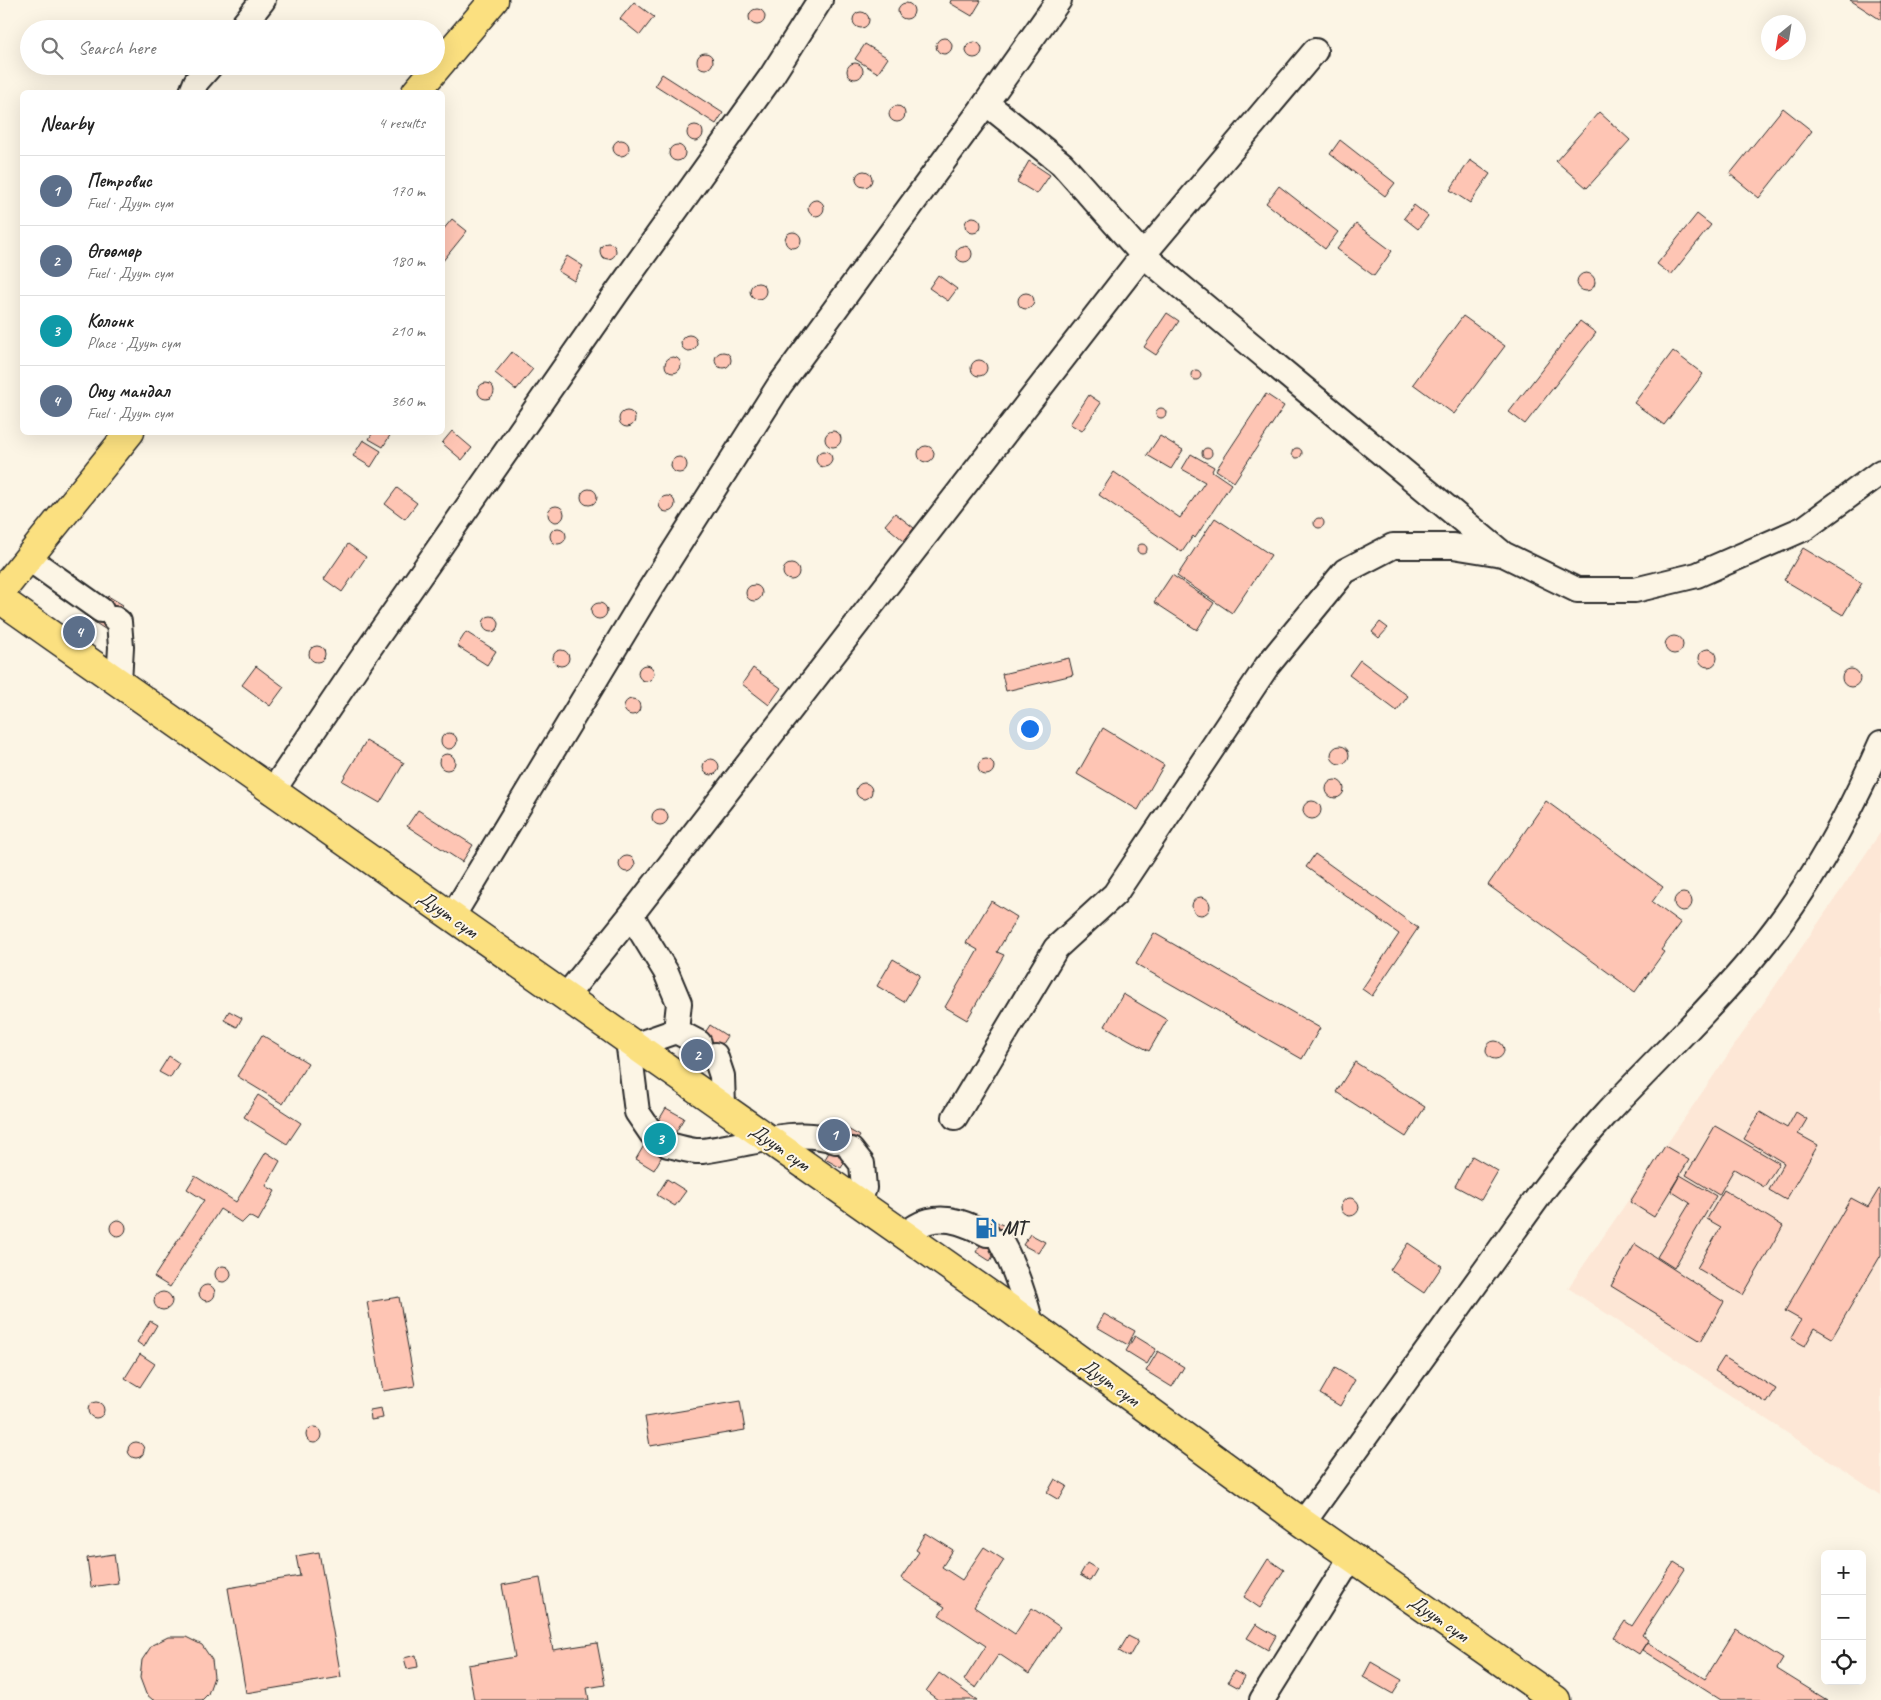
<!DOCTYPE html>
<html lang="en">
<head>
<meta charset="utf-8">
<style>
	body { margin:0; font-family:Caveat,sans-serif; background:#f6f6f6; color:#222 }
	.controls { position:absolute; right:15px; bottom:15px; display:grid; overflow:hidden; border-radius:8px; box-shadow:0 5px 20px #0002 }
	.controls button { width:45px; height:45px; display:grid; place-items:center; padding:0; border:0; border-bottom:1px solid #e0e0e0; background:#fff; color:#222; font:25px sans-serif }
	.compass { position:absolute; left:1761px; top:15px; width:45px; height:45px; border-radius:50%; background:#fff; box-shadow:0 5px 20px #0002; rotate:210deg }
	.you { position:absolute; left:1029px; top:728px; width:18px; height:18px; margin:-12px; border:4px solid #fff; border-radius:50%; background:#1a73e8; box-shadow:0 0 0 8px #1a73e833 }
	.badge { display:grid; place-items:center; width:32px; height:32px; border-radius:50%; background:#7c3aed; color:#fff; font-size:16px; font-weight:700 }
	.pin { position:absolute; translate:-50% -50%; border:2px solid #fff; box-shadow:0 1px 5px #0006 }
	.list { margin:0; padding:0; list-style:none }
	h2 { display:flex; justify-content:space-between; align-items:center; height:65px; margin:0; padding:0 20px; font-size:21px }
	h2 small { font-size:16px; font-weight:400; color:#767676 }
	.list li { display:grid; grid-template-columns:32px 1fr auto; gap:15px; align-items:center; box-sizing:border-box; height:70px; padding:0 20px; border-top:1px solid #e0e0e0 }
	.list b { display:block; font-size:19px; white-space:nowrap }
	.list p { margin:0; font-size:16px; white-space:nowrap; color:#767676 }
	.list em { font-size:16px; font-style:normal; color:#767676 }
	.icon { flex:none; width:28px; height:28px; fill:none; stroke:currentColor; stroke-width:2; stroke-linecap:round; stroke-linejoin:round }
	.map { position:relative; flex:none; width:1881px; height:1700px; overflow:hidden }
	.search { position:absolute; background:#fff; box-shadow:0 5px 20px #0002; left:20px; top:20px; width:425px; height:55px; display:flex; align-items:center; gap:12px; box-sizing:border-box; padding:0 18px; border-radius:28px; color:#767676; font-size:19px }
	.panel { position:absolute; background:#fff; box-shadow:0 5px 20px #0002; left:20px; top:90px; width:425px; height:345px; border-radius:8px }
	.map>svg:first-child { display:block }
	.built { fill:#fde7d6 }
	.building { fill:#fec5b4; stroke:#2b2b2b }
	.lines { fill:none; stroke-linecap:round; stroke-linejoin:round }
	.minor-casing { stroke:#2b2b2b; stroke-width:28 }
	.major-casing { stroke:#2b2b2b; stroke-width:31 }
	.minor { stroke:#fcf5e5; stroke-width:24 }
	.major { stroke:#fbe080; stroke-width:28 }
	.labels { text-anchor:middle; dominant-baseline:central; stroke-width:4; stroke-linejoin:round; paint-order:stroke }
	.street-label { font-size:20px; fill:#2b2b2b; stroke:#fcf5e5 }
	.poi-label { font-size:20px; font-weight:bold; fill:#2b2b2b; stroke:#fcf5e5; text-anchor:start }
</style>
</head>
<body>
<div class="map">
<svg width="1881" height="1700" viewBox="0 0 1881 1700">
	<rect width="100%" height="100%" fill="#fcf5e5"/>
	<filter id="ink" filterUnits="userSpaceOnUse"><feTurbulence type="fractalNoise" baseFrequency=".02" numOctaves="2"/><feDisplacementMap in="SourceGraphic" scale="10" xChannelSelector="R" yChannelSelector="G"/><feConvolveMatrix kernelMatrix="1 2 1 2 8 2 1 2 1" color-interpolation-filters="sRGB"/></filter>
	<g filter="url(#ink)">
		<!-- built -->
		<path class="built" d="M1880 833 1881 834V1495L1568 1288Z"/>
		<!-- building -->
		<path class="building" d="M951 0H979L981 1 972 16 950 3Z
			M1850 0H1881V20Z
			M634 2 654 17 640 35 620 19Z
			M898 11a8 8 0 1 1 16 0a8 8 0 1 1-16 0Z
			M749 17a8 8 0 1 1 16 0a8 8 0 1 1-16 0Z
			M853 20a8 8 0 1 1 16 0a8 8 0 1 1-16 0Z
			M936 46a8 8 0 1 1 16 0a8 8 0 1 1-16 0Z
			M966 50a8 8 0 1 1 16 0a8 8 0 1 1-16 0Z
			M865 44 888 58 878 73 855 59Z
			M697 61a8 8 0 1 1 16 0a8 8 0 1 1-16 0Z
			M847 71a8 8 0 1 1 16 0a8 8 0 1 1-16 0Z
			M662 74 723 113 716 124 655 85Z
			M889 114a8 8 0 1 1 16 0a8 8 0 1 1-16 0Z
			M1783 108 1812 131 1759 198 1730 174Z
			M1599 112 1630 140 1587 188 1556 161Z
			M687 133a8 8 0 1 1 16 0a8 8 0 1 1-16 0Z
			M613 148a8 8 0 1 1 16 0a8 8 0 1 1-16 0Z
			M1340 140 1395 183 1385 196 1330 154Z
			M669 153a8 8 0 1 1 16 0a8 8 0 1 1-16 0Z
			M1470 160 1490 174 1470 203 1450 190Z
			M1029 161 1050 175 1037 194 1017 182Z
			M856 179a8 8 0 1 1 16 0a8 8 0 1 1-16 0Z
			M1279 186 1338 232 1325 249 1266 203Z
			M808 208a8 8 0 1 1 16 0a8 8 0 1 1-16 0Z
			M1414 205 1428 216 1418 229 1404 218Z
			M1697 214 1711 225 1671 275 1657 264Z
			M965 225a8 8 0 1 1 16 0a8 8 0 1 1-16 0Z
			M452 219 467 231 442 262V231Z
			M1356 224 1392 251 1374 276 1337 249Z
			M785 240a8 8 0 1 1 16 0a8 8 0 1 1-16 0Z
			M600 251a8 8 0 1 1 16 0a8 8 0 1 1-16 0Z
			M956 254a8 8 0 1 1 16 0a8 8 0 1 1-16 0Z
			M567 256 583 266 574 281 558 271Z
			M1577 282a9 9 0 1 1 18 0a9 9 0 1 1-18 0Z
			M938 275 957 289 948 301 929 288Z
			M750 291a8 8 0 1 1 16 0a8 8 0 1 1-16 0Z
			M1018 301a8 8 0 1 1 16 0a8 8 0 1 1-16 0Z
			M1167 313 1179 321 1156 355 1144 347Z
			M1463 316 1505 346 1454 414 1413 384Z
			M1580 321 1596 333 1525 424 1509 412Z
			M681 343a8 8 0 1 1 16 0a8 8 0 1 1-16 0Z
			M1673 351 1703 374 1664 425 1634 403Z
			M715 360a8 8 0 1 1 16 0a8 8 0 1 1-16 0Z
			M512 352 533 369 516 390 495 373Z
			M665 365a8 8 0 1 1 16 0a8 8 0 1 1-16 0Z
			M971 368a8 8 0 1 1 16 0a8 8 0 1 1-16 0Z
			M1191 375a5 5 0 1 1 10 0a5 5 0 1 1-10 0Z
			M478 391a8 8 0 1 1 16 0a8 8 0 1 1-16 0Z
			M1266 394 1284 406 1234 482 1216 470Z
			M1089 395 1101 403 1082 431 1070 424Z
			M1156 413a5 5 0 1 1 10 0a5 5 0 1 1-10 0Z
			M619 419a8 8 0 1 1 16 0a8 8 0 1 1-16 0Z
			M825 439a8 8 0 1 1 16 0a8 8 0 1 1-16 0Z
			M452 431 472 448 462 460 442 443Z
			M373 432H392L383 447 369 439Z
			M1160 436 1183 450 1171 469 1147 455Z
			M363 440 381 451 371 467 353 456Z
			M918 454a8 8 0 1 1 16 0a8 8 0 1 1-16 0Z
			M1292 453a5 5 0 1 1 10 0a5 5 0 1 1-10 0Z
			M1202 453a5 5 0 1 1 10 0a5 5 0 1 1-10 0Z
			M816 459a8 8 0 1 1 16 0a8 8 0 1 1-16 0Z
			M1191 454 1214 467 1212 471 1231 484 1195 538 1193 536 1182 552 1099 495 1114 472 1180 518 1205 482 1182 469Z
			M671 465a8 8 0 1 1 16 0a8 8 0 1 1-16 0Z
			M397 488 417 503 405 519 385 504Z
			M581 497a8 8 0 1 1 16 0a8 8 0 1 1-16 0Z
			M659 504a8 8 0 1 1 16 0a8 8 0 1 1-16 0Z
			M548 514a8 8 0 1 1 16 0a8 8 0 1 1-16 0Z
			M895 513 914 528 904 541 885 525Z
			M1314 523a5 5 0 1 1 10 0a5 5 0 1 1-10 0Z
			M1215 518 1271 555 1232 613 1177 576Z
			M550 536a8 8 0 1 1 16 0a8 8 0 1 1-16 0Z
			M1137 549a5 5 0 1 1 10 0a5 5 0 1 1-10 0Z
			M348 544 366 557 342 592 324 579Z
			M1803 548 1862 583 1843 615 1784 580Z
			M783 572a8 8 0 1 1 16 0a8 8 0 1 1-16 0Z
			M1172 575 1214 603 1197 630 1154 602Z
			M746 593a8 8 0 1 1 16 0a8 8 0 1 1-16 0Z
			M108 596 123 605 108 631 94 622Z
			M591 611a8 8 0 1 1 16 0a8 8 0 1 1-16 0Z
			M483 624a8 8 0 1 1 16 0a8 8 0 1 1-16 0Z
			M1380 622 1388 628 1379 638 1372 632Z
			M466 632 496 651 487 665 457 646Z
			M1665 645a9 9 0 1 1 18 0a9 9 0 1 1-18 0Z
			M309 654a8 8 0 1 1 16 0a8 8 0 1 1-16 0Z
			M1699 658a9 9 0 1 1 18 0a9 9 0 1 1-18 0Z
			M553 658a8 8 0 1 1 16 0a8 8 0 1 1-16 0Z
			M1069 658 1073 675 1006 691 1002 674Z
			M1360 660 1408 696 1397 711 1349 675Z
			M638 673a8 8 0 1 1 16 0a8 8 0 1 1-16 0Z
			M256 666 284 687 270 706 242 685Z
			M753 668 781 688 769 705 742 684Z
			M1842 678a9 9 0 1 1 18 0a9 9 0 1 1-18 0Z
			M624 707a8 8 0 1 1 16 0a8 8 0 1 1-16 0Z
			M1103 728 1164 765 1138 810 1077 774Z
			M441 741a8 8 0 1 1 16 0a8 8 0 1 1-16 0Z
			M366 741 404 763 380 803 342 781Z
			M1331 755a9 9 0 1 1 18 0a9 9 0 1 1-18 0Z
			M439 762a8 8 0 1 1 16 0a8 8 0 1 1-16 0Z
			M703 767a8 8 0 1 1 16 0a8 8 0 1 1-16 0Z
			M978 767a8 8 0 1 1 16 0a8 8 0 1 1-16 0Z
			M1326 789a9 9 0 1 1 18 0a9 9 0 1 1-18 0Z
			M856 791a8 8 0 1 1 16 0a8 8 0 1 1-16 0Z
			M1546 801 1663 887 1652 902 1681 923 1661 950 1664 952 1635 992 1488 885Z
			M1303 810a9 9 0 1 1 18 0a9 9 0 1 1-18 0Z
			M652 817a8 8 0 1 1 16 0a8 8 0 1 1-16 0Z
			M418 810 473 845 462 862 407 826Z
			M1315 854 1418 928 1372 996 1362 989 1399 934 1306 867Z
			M619 864a8 8 0 1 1 16 0a8 8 0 1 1-16 0Z
			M1674 902a9 9 0 1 1 18 0a9 9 0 1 1-18 0Z
			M1192 906a9 9 0 1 1 18 0a9 9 0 1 1-18 0Z
			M991 901 1017 917 997 952 1004 955 967 1020 945 1007 978 950 966 943Z
			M1154 933 1320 1028 1302 1059 1136 964Z
			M893 959 920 975 904 1002 877 986Z
			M1123 994 1167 1020 1149 1051 1105 1026Z
			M229 1011 242 1018 237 1027 224 1020Z
			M710 1025 727 1036 705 1070 688 1059Z
			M262 1035 308 1063 283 1104 237 1076Z
			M1486 1050a9 9 0 1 1 18 0a9 9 0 1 1-18 0Z
			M169 1056 179 1063 170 1078 159 1072Z
			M1355 1062 1425 1107 1406 1137 1336 1092Z
			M258 1095 301 1123 287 1144 244 1117Z
			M666 1108 684 1118 654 1170 636 1159Z
			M1760 1112 1787 1128 1796 1112 1807 1119 1798 1134 1818 1145 1786 1200 1769 1190 1784 1163 1744 1139Z
			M1715 1126 1779 1163 1764 1187 1734 1169 1719 1195 1686 1175Z
			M844 1127 860 1136 841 1168 825 1159Z
			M1665 1146 1689 1160 1654 1217 1630 1202Z
			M266 1152 280 1161 266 1186 275 1191 258 1221 249 1216 242 1223 220 1209 170 1287 154 1277 204 1200 187 1189 195 1176 236 1202Z
			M1472 1156 1498 1171 1481 1200 1455 1186Z
			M1680 1175 1716 1196 1674 1268 1657 1257 1690 1203 1671 1191Z
			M667 1179 686 1191 675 1206 657 1195Z
			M1879 1189 1881 1190V1255L1832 1338 1815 1328 1805 1346 1791 1338 1801 1320 1785 1311 1851 1198 1868 1207Z
			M1724 1190 1783 1226 1743 1295 1697 1268 1721 1227 1707 1219Z
			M1341 1207a9 9 0 1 1 18 0a9 9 0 1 1-18 0Z
			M110 1228a8 8 0 1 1 16 0a8 8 0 1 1-16 0Z
			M995 1221 1010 1229 990 1261 976 1252Z
			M1030 1234 1045 1242 1038 1253 1023 1245Z
			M1408 1243 1442 1266 1424 1293 1390 1270Z
			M1635 1244 1724 1302 1701 1341 1611 1286Z
			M215 1274a8 8 0 1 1 16 0a8 8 0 1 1-16 0Z
			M199 1293a8 8 0 1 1 16 0a8 8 0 1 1-16 0Z
			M154 1301a9 9 0 1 1 18 0a9 9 0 1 1-18 0Z
			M399 1297 415 1386 383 1391 367 1302Z
			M1104 1314 1135 1331 1128 1345 1097 1327Z
			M150 1321 157 1325 144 1347 137 1342Z
			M1135 1336 1156 1349 1147 1364 1126 1351Z
			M1158 1351 1184 1367 1172 1387 1146 1371Z
			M140 1354 155 1364 140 1387 125 1378Z
			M1724 1357 1776 1389 1767 1403 1715 1371Z
			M1335 1368 1355 1380 1340 1406 1320 1394Z
			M740 1401 745 1430 650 1446 645 1417Z
			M88 1410a8 8 0 1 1 16 0a8 8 0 1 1-16 0Z
			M381 1408 383 1418 371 1420 370 1410Z
			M306 1435a8 8 0 1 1 16 0a8 8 0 1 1-16 0Z
			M128 1450a8 8 0 1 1 16 0a8 8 0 1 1-16 0Z
			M1055 1479 1067 1486 1059 1500 1047 1493Z
			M926 1533 953 1550 942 1567 962 1580 984 1547 1004 1560 974 1607 1015 1634 1032 1608 1060 1627 1029 1674 999 1654 976 1688 964 1680 986 1646 939 1615 945 1607 901 1578 919 1552 916 1550Z
			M319 1552 341 1677 246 1693 228 1588 300 1576 296 1556Z
			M114 1554 118 1583 91 1587 87 1558Z
			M1268 1559 1284 1570 1260 1608 1244 1597Z
			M1674 1562 1685 1569 1642 1635 1648 1640 1639 1654 1614 1638 1625 1621 1632 1626Z
			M1087 1563 1097 1569 1090 1581 1080 1575Z
			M540 1578 553 1650 597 1643 605 1685 587 1688 589 1700H474L468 1665 515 1657 502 1585Z
			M1256 1624 1276 1636 1268 1650 1247 1638Z
			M1736 1629 1783 1659 1777 1669 1827 1700H1721L1642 1650 1647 1642 1705 1679Z
			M1128 1636 1138 1641 1129 1657 1119 1651Z
			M168 1637H186L202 1645 212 1660 214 1677 208 1694 202 1700H153L146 1694 140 1678 142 1660 152 1645Z
			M416 1655 418 1667 407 1669 404 1658Z
			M1371 1662 1402 1680 1393 1694 1363 1677Z
			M1234 1671 1245 1677 1239 1688 1228 1682Z
			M939 1673 977 1700H938L926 1691Z"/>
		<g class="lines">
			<!-- minor casing -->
			<g class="minor-casing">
				<path id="minor" d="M240 29 263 0
					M192 92 196 82 210 66
					M986 103 1059 0
					M28 558 101 610
					M115 619 119 622 121 647 119 682
					M272 792 361 660 618 291 771 77 820 0
					M631 915 666 972 679 1003 676 1031
					M452 917 649 591 779 386 986 103 1062 164 1143 255 1503 554 1577 590H1635L1697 575 1805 528 1881 472
					M566 996 631 915 1143 255 1315 51
					M628 1040 637 1112 652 1134
					M636 1045 676 1031 699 1043
					M715 1055 722 1076 723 1107
					M955 1117 1056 948 1115 894 1267 666 1345 571 1393 546H1453L1502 554
					M668 1145C679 1147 692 1152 702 1151 743 1146 797 1126 836 1141
					M851 1150 862 1164 864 1188 859 1202
					M904 1234C911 1230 920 1223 929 1221 950 1216 969 1225 987 1234
					M1001 1242C1016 1269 1024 1295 1031 1324
					M1303 1523 1544 1189C1564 1163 1585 1137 1607 1113 1656 1060 1709 1011 1755 955 1806 894 1849 816 1881 743
					M1262 1700 1352 1556"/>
			</g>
			<!-- major casing -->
			<g class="major-casing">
				<path id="major" d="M416 92 494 0
					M0 593 130 432
					M0 599 1010 1309 1303 1523 1556 1700"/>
			</g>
			<!-- minor -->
			<use href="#minor" class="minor"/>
			<!-- major -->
			<use href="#major" class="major"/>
		</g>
	</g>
	<!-- icons -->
	<defs>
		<g id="fuel-bare" transform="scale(1.725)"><path d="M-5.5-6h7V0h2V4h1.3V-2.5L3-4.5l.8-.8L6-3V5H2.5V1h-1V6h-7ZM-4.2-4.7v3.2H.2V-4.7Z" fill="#1f6fb2" stroke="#fcf5e5" stroke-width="2.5" paint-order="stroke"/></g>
	</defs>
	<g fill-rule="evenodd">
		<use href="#fuel-bare" x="986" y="1228"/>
	</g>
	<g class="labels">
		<!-- street labels -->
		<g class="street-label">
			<text transform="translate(448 914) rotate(35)">Дуут сум</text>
			<text transform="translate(780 1147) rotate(35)">Дуут сум</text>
			<text transform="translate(1110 1382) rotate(36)">Дуут сум</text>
			<text transform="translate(1439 1618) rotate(35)">Дуут сум</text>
		</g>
		<!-- poi labels -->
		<g class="poi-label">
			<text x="1002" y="1228">MT</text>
		</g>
	</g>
</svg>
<div class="controls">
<button>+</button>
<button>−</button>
<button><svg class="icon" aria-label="locate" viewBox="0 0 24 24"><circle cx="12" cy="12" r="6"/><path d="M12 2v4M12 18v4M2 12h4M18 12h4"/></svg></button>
</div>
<svg class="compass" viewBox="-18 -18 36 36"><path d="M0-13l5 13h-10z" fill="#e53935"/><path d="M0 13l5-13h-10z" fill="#767676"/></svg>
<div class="you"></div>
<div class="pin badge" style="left:834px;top:1135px;background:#5c6f8a">1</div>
<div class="pin badge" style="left:697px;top:1055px;background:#5c6f8a">2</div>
<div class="pin badge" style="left:660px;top:1139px;background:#0f9aa8">3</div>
<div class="pin badge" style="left:79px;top:632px;background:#5c6f8a">4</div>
<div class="search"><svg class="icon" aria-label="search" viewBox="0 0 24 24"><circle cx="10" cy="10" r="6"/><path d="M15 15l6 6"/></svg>Search here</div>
<section class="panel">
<h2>Nearby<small>4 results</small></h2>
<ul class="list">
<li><span class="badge" style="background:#5c6f8a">1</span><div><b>Петровиc</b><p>Fuel · Дуут сум</p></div><em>170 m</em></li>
<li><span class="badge" style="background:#5c6f8a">2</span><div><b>Өгөөмөр</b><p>Fuel · Дуут сум</p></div><em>180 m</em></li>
<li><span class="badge" style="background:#0f9aa8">3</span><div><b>Колонк</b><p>Place · Дуут сум</p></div><em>210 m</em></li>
<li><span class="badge" style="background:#5c6f8a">4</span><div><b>Оюу мандал</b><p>Fuel · Дуут сум</p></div><em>360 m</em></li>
</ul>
</section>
</div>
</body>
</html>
